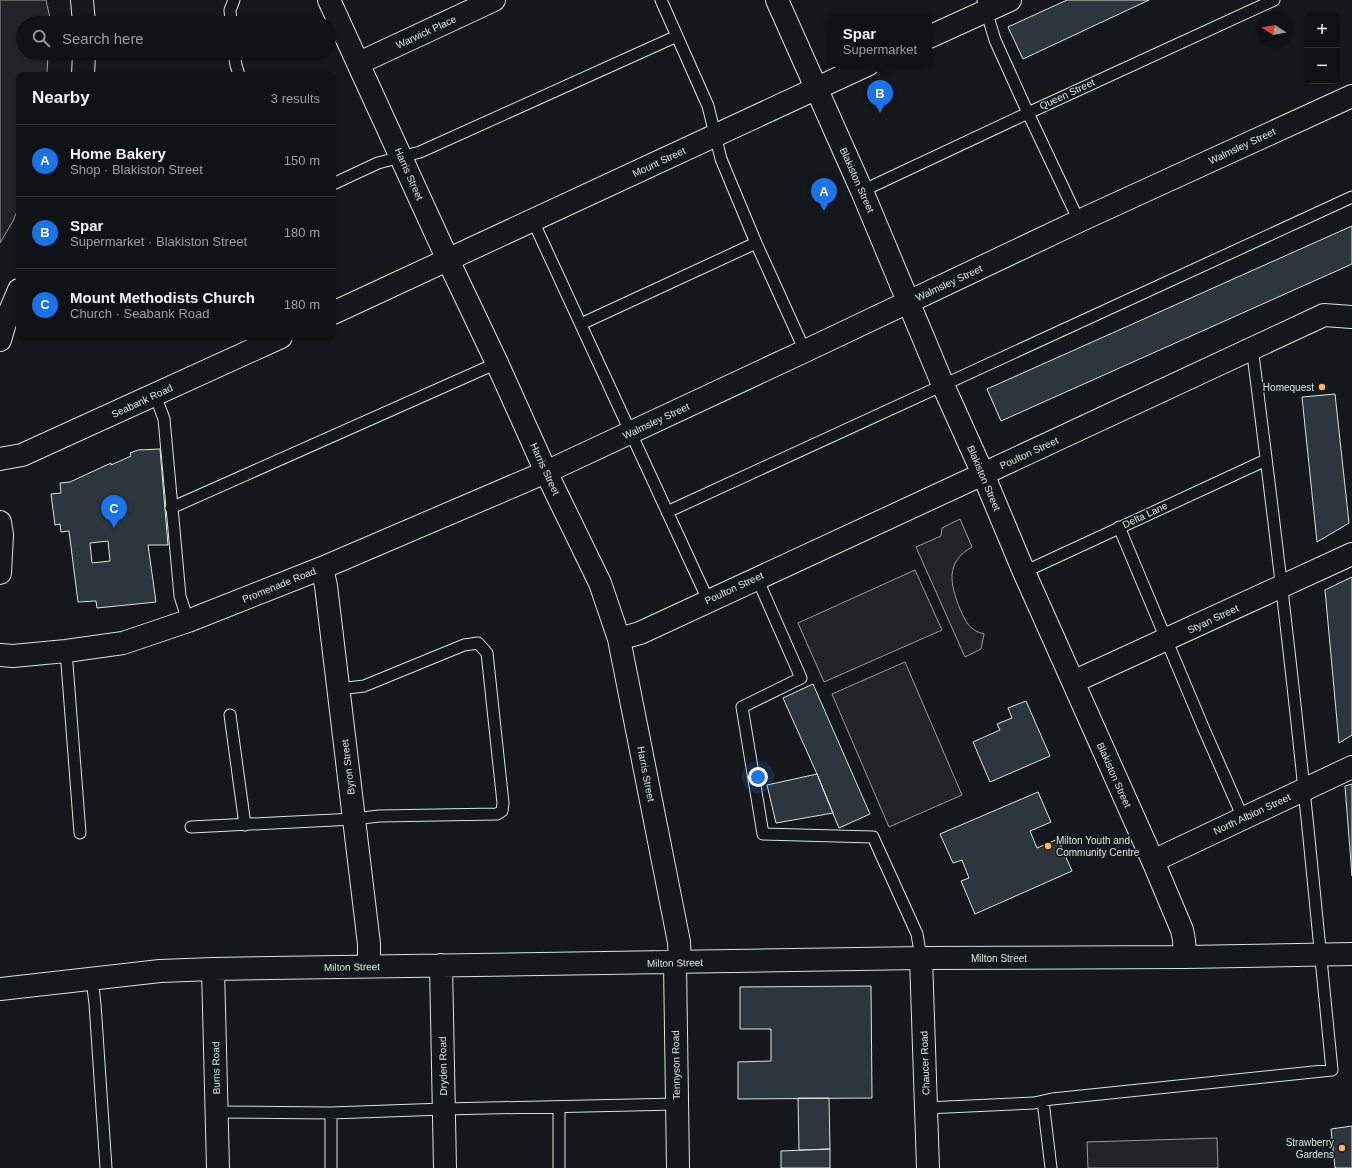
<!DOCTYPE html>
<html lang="en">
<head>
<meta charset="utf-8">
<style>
	body { margin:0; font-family:Arial,sans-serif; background:#181b1e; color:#f1f3f6 }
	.controls { position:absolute; right:12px; top:12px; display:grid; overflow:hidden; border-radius:8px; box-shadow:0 1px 3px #0004 }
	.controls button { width:36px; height:36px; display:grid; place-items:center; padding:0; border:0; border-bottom:1px solid #2f3234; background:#0f1215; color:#f1f3f6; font:20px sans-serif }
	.compass { position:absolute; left:1256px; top:12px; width:36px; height:36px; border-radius:50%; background:#0f1215; box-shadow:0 1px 3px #0004; rotate:281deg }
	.you { position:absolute; left:758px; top:777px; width:14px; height:14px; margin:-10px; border:3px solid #fff; border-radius:50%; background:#1a73e8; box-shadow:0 0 0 6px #1a73e833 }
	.badge { display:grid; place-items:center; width:26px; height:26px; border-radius:50%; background:#1a73e8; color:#fff; font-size:13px; font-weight:700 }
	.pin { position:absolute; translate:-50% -33px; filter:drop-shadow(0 1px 2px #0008) }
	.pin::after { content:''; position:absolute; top:21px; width:14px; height:12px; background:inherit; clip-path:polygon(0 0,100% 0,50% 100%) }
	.popup { position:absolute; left:828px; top:15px; width:104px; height:52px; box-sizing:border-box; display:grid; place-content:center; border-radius:8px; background:#0f1215; filter:drop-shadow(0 1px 3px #0005); font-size:13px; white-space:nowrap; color:#9b9ea0 }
	.popup b { font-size:15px; color:#f1f3f6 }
	.popup::after { content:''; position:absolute; left:50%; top:100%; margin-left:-8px; border:8px solid transparent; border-top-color:#0f1215 }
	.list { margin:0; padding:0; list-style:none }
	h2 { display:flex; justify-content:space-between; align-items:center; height:52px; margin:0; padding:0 16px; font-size:17px }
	h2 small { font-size:13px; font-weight:400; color:#9b9ea0 }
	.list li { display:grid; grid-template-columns:26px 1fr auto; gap:12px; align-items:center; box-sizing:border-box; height:72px; padding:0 16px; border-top:1px solid #2f3234 }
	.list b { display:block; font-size:15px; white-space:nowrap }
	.list p { margin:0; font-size:13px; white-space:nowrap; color:#9b9ea0 }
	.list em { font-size:13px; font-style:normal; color:#9b9ea0 }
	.icon { flex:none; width:22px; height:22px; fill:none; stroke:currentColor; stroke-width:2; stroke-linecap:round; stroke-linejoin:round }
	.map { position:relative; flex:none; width:1352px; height:1168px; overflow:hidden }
	.search { position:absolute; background:#0f1215; box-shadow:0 1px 3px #0004; left:16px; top:16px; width:320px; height:44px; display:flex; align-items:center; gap:10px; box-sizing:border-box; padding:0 14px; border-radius:22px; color:#9b9ea0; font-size:15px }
	.panel { position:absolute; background:#0f1215; box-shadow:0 1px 3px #0004; left:16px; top:72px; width:320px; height:268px; border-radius:8px }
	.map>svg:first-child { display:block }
	.green { fill:#202428; stroke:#939e99 }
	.building { fill:#2c363c; stroke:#d8e6dc; fill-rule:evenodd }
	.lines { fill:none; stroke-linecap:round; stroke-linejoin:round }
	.service-casing { stroke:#d8e6dc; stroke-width:13 }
	.minor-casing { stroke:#d8e6dc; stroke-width:24 }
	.service { stroke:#14181c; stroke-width:11 }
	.minor { stroke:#14181c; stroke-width:22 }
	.poi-dot { fill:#ffb74d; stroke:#14181c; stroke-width:1.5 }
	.labels { text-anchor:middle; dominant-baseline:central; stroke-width:3; stroke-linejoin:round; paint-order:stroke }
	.street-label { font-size:10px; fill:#d8e6dc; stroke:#14181c }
	.poi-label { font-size:10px; fill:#d8e6dc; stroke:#14181c; text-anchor:end }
</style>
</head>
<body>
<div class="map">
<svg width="1352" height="1168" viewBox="0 0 1352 1168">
	<rect width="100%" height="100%" fill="#14181c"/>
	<!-- green -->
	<path class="green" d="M0 0H46L50 18 49 23H23V53H48L47 74 19 75V206L13 221 0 243Z
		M960 519 972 547C945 562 950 584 960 609 966 622 969 630 984 634L981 649 965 657 916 547 941 536 942 528Z
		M915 570 942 630 824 682 798 623Z
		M905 662 962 795 889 827 832 694Z
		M1217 1138 1218 1168H1088L1087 1142Z"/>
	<!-- building -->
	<path class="building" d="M1067 0H1149L1023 59 1008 27Z
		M1352 226V264L1001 421 987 389Z
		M1335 394 1349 523 1317 542 1302 397Z
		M160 449 168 545H148L156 602 97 608 96 601 78 602 69 531 61 532 60 524 55 525 51 494 61 493 60 483 70 482 111 463V465L131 456 130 453 138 450ZM108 541 110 561 92 563 90 543Z
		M1352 577V735L1339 743 1325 590Z
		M813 684 870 814 839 828 817 774 783 698Z
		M1026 701 1050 756 990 782 973 742 1000 730 997 724 1012 718 1008 708Z
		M817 774 833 813 776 823 767 785Z
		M1352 784V876L1345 786Z
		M1038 792 1051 822 1030 831 1037 848 1058 839 1072 871 975 914 961 881 969 878 962 860 953 863 940 834Z
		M871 986 872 1098 738 1099V1062L771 1061V1029H740V987Z
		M798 1098H829L830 1149 799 1150Z
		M1352 1126V1168H1335L1331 1129Z
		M830 1149V1168H781V1151Z"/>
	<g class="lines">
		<!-- service casing -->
		<g class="service-casing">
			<path id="service" d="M661 0 708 106 721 159 756 243 805 351
				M983 0 995 40 1028 113 1079 221
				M231 23 230 10 234 0
				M234 53 236 65 239 75
				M333 184 378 163 420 152 677 36
				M862 191 1028 113 1274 0
				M533 221 708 600
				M581 324 756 243
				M155 395 164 419 180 596 188 621
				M171 508 497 363
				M667 512 1352 197
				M1119 527 1203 727 1243 818
				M1024 572 1266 460
				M757 578 801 678 742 707 763 834 873 837 917 934 921 958
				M66 651 80 833
				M230 715 245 825
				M191 827 354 819 379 816 497 814 502 811 503 803 487 653 478 643 464 645 364 686 339 689
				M92 979 95 1004 106 1168
				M1043 1101 1051 1168
				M559 1107V1168
				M926 1108 1034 1103 1052 1099 1332 1070C1322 976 1314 883 1304 790 1289 642 1271 495 1252 347
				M216 1112 331 1113 444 1109 677 1104
				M331 1113V1168"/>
		</g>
		<!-- minor casing -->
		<g class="minor-casing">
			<path id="minor" d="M82 0 84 23
				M329 0 448 260 497 363 546 472 600 583 619 639 679 942 680 963
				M777 0 862 191 943 385 983 474 1024 572 1153 861 1182 930 1184 940 1185 957
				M929 37 1010 0
				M359 63 494 0
				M83 75 84 53
				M333 313 869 64
				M0 340 5 323 19 290
				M0 459 22 455 281 337
				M0 522 2 535 0 573
				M322 568 326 586 369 944V966
				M619 639 640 633 983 474 1324 315 1352 317
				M0 655 13 656 66 651 123 643 188 621 322 568 546 472 805 351 1079 221 1352 96
				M1073 682 1352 554
				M1153 861 1352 767
				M921 958 928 1168
				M675 963 678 1168
				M441 965 445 1168
				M213 969 218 1168
				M0 989 160 971 213 969 921 958 1185 957 1352 954"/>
		</g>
		<!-- service -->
		<use href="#service" class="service"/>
		<!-- minor -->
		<use href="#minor" class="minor"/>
	</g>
	<!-- markers -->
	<g class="poi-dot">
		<circle cx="1322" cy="387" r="4"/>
		<circle cx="1048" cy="846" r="4"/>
		<circle cx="1342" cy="1148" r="4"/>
	</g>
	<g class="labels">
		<!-- street labels -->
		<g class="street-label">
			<text transform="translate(426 32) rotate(-25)">Warwick Place</text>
			<text transform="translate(1067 94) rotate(-25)">Queen Street</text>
			<text transform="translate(1242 146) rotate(-25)">Walmsley Street</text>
			<text transform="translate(659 162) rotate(-25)">Mount Street</text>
			<text transform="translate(409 174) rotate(66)">Harris Street</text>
			<text transform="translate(857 180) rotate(66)">Blakiston Street</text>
			<text transform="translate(949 283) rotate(-25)">Walmsley Street</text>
			<text transform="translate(142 401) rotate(-25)">Seabank Road</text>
			<text transform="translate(656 421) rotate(-25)">Walmsley Street</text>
			<text transform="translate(1029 453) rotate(-25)">Poulton Street</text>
			<text transform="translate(545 469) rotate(65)">Harris Street</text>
			<text transform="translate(984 478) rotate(67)">Blakiston Street</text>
			<text transform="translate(1145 515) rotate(-25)">Delta Lane</text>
			<text transform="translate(279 585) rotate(-22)">Promenade Road</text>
			<text transform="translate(734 588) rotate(-25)">Poulton Street</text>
			<text transform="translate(1213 619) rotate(-25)">Styan Street</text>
			<text transform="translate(348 767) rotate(-97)">Byron Street</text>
			<text transform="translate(646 774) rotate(79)">Harris Street</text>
			<text transform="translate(1114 775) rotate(66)">Blakiston Street</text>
			<text transform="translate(1252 814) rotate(-25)">North Albion Street</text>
			<text x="999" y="958">Milton Street</text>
			<text transform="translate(675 963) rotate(-1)">Milton Street</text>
			<text transform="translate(352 967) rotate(-1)">Milton Street</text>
			<text transform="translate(925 1063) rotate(-92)">Chaucer Road</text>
			<text transform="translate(676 1065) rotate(-91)">Tennyson Road</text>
			<text transform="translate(443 1066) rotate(-91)">Dryden Road</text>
			<text transform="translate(216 1068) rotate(-91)">Burns Road</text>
		</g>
		<!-- poi labels -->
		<g class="poi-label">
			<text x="1314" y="387">Homequest</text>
			<text x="1056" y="840" text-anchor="start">Milton Youth and<tspan x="1056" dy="12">Community Centre</tspan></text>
			<text x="1334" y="1142">Strawberry<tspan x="1334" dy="12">Gardens</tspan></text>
		</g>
	</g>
</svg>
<div class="controls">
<button>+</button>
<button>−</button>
</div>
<svg class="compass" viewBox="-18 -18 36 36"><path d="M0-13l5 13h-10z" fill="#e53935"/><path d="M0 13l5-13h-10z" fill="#9b9ea0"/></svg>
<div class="you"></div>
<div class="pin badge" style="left:824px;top:211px">A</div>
<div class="pin badge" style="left:880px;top:113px">B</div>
<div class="popup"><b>Spar</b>Supermarket</div>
<div class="pin badge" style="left:114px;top:528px">C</div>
<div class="search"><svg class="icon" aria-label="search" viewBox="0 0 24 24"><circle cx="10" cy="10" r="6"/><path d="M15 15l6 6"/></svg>Search here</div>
<section class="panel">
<h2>Nearby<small>3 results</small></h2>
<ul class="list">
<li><span class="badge">A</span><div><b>Home Bakery</b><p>Shop · Blakiston Street</p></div><em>150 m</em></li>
<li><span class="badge">B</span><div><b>Spar</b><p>Supermarket · Blakiston Street</p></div><em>180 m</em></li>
<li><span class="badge">C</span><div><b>Mount Methodists Church</b><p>Church · Seabank Road</p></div><em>180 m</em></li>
</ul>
</section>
</div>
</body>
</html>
